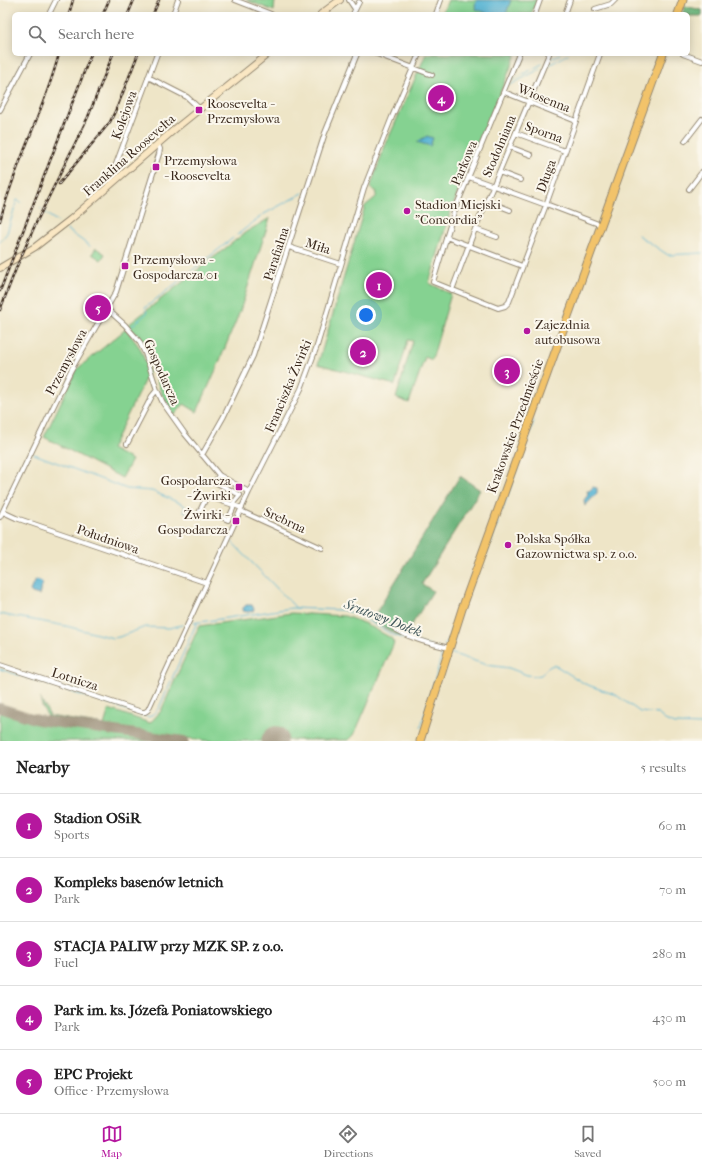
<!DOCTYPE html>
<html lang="en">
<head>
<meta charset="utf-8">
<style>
	body { margin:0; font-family:"IM FELL French Canon",serif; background:#f2f2f2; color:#222 }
	.you { position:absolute; left:366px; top:315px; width:14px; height:14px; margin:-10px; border:3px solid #fff; border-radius:50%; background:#1a73e8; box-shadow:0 0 0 6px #1a73e833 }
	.badge { display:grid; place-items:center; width:26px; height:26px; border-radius:50%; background:#b5179e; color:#fff; font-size:13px; font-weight:700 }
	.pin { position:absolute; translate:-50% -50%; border:2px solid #fff; box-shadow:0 1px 4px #0006 }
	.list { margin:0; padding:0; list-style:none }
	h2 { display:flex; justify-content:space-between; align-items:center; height:52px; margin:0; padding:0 16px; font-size:17px }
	h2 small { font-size:13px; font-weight:400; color:#767676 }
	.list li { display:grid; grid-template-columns:26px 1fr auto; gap:12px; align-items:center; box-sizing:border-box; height:64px; padding:0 16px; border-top:1px solid #e0e0e0 }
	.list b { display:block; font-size:15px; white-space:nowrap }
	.list p { margin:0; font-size:13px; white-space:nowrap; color:#767676 }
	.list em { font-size:13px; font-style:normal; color:#767676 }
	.icon { flex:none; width:22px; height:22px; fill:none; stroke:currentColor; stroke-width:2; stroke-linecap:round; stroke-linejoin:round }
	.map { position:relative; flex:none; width:702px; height:741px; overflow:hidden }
	.search { position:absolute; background:#fff; box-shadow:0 2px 10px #0003; left:12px; right:12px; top:12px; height:44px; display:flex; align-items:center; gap:10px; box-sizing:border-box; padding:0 14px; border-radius:6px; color:#767676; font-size:15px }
	.sheet { height:372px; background:#fff }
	nav { display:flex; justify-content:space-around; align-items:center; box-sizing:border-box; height:56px; border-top:1px solid #e0e0e0; background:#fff; font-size:11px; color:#767676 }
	nav a { display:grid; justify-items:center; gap:2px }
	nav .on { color:#b5179e }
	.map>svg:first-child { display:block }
	.green { fill:#85d291; stroke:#607e58 }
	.forest { fill:#6cb47b; stroke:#546f4c }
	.water { fill:#55b3d3; stroke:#486e78 }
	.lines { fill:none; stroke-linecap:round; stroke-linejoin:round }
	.stream { stroke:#55b3d3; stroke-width:1 }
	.taxiway { stroke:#948872; stroke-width:10 }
	.runway { stroke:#948872; stroke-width:24 }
	.street-casing { stroke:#948872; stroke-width:6 }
	.secondary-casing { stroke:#948872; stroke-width:8 }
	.primary-casing { stroke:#948872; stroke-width:9 }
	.street { stroke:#fff; stroke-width:4 }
	.secondary { stroke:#fae7c3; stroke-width:6 }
	.primary { stroke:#f2c36a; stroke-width:7 }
	.rail-casing { stroke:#3b2a1e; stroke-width:2.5 }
	.rail { stroke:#fbf7ec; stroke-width:1; stroke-dasharray:3; stroke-linecap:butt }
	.poi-dot { fill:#b5179e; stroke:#fbf7ec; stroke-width:1.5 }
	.labels { text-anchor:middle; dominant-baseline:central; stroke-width:4; stroke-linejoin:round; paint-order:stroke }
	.street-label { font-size:13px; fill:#3b2a1e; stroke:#fbf7ec }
	.poi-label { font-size:13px; fill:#3b2a1e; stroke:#fbf7ec; text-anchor:start }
	.water-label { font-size:14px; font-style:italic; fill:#445a5d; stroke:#fbf7ec }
</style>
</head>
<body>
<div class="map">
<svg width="702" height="741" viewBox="0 0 702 741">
	<rect width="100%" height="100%" fill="#fbf7ec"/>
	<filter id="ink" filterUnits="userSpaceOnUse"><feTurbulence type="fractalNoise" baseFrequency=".025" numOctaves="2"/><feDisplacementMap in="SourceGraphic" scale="8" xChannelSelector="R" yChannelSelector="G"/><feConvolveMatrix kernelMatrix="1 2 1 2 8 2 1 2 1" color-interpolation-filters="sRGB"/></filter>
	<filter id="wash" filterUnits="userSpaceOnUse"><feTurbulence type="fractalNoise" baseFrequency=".012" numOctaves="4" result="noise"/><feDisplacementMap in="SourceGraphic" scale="16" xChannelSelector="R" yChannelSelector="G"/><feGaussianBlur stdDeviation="0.9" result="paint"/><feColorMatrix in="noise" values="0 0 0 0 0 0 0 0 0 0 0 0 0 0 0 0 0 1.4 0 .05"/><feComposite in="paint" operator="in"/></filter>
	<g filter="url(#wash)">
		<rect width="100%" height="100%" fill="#eee5c7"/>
		<!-- green -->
		<path class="green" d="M246 0H275L274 11Z
			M448 0H537L531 14H442Z
			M426 54H516C495 108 469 161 449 216 442 238 436 261 429 283L451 294 432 360 425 357 409 403 396 398 413 341 408 340 395 385 318 364 365 206 376 197 377 192 370 188 385 146Z
			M270 218 240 311 218 365 197 412 184 404 174 416 163 397 159 387 150 357 145 346 128 325 246 232Z
			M96 248 105 254 101 260 92 254Z
			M126 329 140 348 149 371 111 449 132 460 122 478 44 437 77 369Z
			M291 613 345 616 366 624 391 638 394 643 354 735 349 740H284L274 730 264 741H209L52 720C44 713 42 707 40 698L50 716 104 725 109 709 150 723 161 711 199 626Z
			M0 710 37 722 171 741H0Z"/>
		<!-- forest -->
		<path class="forest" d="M685 6 702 10V16H688V14H682Z
			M460 476 480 490 422 584 433 591 406 634 400 636 371 621Z"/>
		<!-- water -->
		<path class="water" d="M477 0H511L506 14H489L476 9 475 5Z
			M427 136 433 138 430 146 417 142Z
			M593 487 597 488V493L585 506 584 500 588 495 587 491H589Z
			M36 580 40 581 42 583 39 595 32 593 30 591 33 584Z
			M246 605H252L254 609 253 611 248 612 243 611V608Z"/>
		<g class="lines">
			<!-- stream -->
			<path class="stream" d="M551 59 560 54
				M549 65 568 54
				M512 80 542 64
				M510 85 540 69
				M8 91 26 56
				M40 208 41 209
				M45 213 58 222
				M67 230 90 246
				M237 235 264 214 303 193
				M638 235 668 255 702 253
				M0 242 7 233 17 200 21 202
				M145 308 233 238
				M132 326 147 313 146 310
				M532 406 535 396
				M34 454 127 489 152 491 184 505 185 506 184 511 195 516
				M516 472 534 421
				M502 511 514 477
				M226 535 228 532
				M232 542 296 608
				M486 554 498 523
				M0 614 15 617
				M17 617 66 626 113 638 119 637 145 627 169 628 182 625
				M194 623 292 608 342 610 354 613 393 635 445 651
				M444 645 446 644 453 627
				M450 653 487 665 509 668 527 675 536 676 541 675 549 667 553 665 558 667 585 684 616 695 640 712 658 714 665 720 675 724 702 725
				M0 669 149 717 153 714 159 708 197 622
				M421 727 443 651"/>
			<!-- taxiway -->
			<path class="taxiway" d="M0 708 38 720 184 741"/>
			<!-- runway -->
			<path class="runway" d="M273 741 276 738"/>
		</g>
	</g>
	<g filter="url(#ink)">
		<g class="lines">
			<!-- street casing -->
			<g class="street-casing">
				<path id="street" d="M235 0 271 14
					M349 0 355 9
					M595 9 611 4 615 0
					M49 14 56 0
					M173 14 178 0
					M353 14 359 2
					M436 14 441 0
					M535 14 540 0
					M565 14 570 0
					M377 54 432 75
					M519 54 454 212 433 282 498 308 505 306 509 302 546 205 600 54
					M683 54 702 61
					M148 77 187 97 200 109
					M504 92 576 121
					M0 110 30 54
					M516 133 565 151
					M685 141 702 119
					M510 147 531 155
					M499 172 520 180
					M469 177 546 205
					M113 183 111 180 112 175 157 54
					M689 189 702 172
					M487 201 510 210
					M546 204 601 225
					M475 229 497 237
					M446 237 522 266
					M289 247 341 264
					M452 290 475 229 549 54
					M107 309 125 325 139 341 145 353 157 390 163 403 185 434 219 475 249 492
					M127 444 152 396 157 390
					M202 455 224 416 253 356 325 133 357 54
					M241 511 322 548
					M3 512 16 518 207 583
					M215 514 228 520 233 509 234 502 240 495 215 482 219 475
					M198 515 207 496 242 508
					M0 517 71 370 116 292 159 154 160 149 158 144
					M395 629C413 640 429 643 449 648
					M0 665 142 712H145L148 710 249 492 301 389 317 346 364 188 392 117 419 54"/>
			</g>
			<!-- secondary casing -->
			<g class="secondary-casing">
				<path id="secondary" d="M321 14 340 0
					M0 268 35 247 71 219 175 129 268 54"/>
			</g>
			<!-- primary casing -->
			<g class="primary-casing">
				<path id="primary" d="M678 14 683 0
					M420 741 462 609 663 54"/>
			</g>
			<!-- street -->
			<use href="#street" class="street"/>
			<!-- secondary -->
			<use href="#secondary" class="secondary"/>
			<!-- primary -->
			<use href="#primary" class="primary"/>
			<!-- rail casing -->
			<g class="rail-casing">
				<path id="rail" d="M69 14 73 0
					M103 14 109 0
					M128 14 134 0
					M153 14 159 0
					M59 184 110 122 118 105 138 54
					M0 221C15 163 44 111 59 54
					M0 291 91 54
					M0 310 17 266 36 223 88 117 113 54"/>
			</g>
			<!-- rail -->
			<use href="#rail" class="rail"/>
		</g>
	</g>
	<!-- markers -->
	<g class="poi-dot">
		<rect x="195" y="106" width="8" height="8" rx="2"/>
		<rect x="152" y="163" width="8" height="8" rx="2"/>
		<circle cx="407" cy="211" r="4"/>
		<rect x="121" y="262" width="8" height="8" rx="2"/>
		<circle cx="527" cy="331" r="4"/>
		<rect x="235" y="483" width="8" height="8" rx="2"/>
		<rect x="232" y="517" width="8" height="8" rx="2"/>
		<circle cx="508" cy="545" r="4"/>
	</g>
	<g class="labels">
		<!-- street labels -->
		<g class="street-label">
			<text transform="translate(544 98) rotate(22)">Wiosenna</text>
			<text transform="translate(124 115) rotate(-70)">Kolejowa</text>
			<text transform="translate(544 132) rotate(20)">Sporna</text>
			<text transform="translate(499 146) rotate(-67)">Stodolniana</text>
			<text transform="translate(129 155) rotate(-41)">Franklina Roosevelta</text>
			<text transform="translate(464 163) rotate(-67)">Parkowa</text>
			<text transform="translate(546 176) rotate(-70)">Długa</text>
			<text transform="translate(318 246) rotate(18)">Miła</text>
			<text transform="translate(276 254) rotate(-72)">Parafialna</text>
			<text transform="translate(66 362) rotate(-62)">Przemysłowa</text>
			<text transform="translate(162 372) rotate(66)">Gospodarcza</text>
			<text transform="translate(288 386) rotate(-67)">Franciszka Żwirki</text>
			<text transform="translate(515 426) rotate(-70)">Krakowskie Przedmieście</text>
			<text transform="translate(285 520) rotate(25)">Srebrna</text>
			<text transform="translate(108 539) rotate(19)">Południowa</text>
			<text transform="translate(75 679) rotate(18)">Lotnicza</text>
		</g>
		<!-- poi labels -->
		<g class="poi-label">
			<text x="207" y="103">Roosevelta -<tspan x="207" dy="15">Przemysłowa</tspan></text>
			<text x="164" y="160">Przemysłowa<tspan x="164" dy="15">- Roosevelta</tspan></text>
			<text x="415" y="204">Stadion Miejski<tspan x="415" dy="15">"Concordia"</tspan></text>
			<text x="133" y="259">Przemysłowa -<tspan x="133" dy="15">Gospodarcza 01</tspan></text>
			<text x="535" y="324">Zajezdnia<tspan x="535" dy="15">autobusowa</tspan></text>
			<text x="231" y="480" text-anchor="end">Gospodarcza<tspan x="231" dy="15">- Żwirki</tspan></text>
			<text x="228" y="514" text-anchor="end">Żwirki -<tspan x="228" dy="15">Gospodarcza</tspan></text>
			<text x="516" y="538">Polska Spółka<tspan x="516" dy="15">Gazownictwa sp. z o.o.</tspan></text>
		</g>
		<!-- water labels -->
		<g class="water-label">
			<text transform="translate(383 618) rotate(21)">Śrutowy Dołek</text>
		</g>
	</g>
</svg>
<div class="you"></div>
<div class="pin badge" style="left:379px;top:285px">1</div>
<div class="pin badge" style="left:363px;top:352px">2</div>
<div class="pin badge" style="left:507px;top:371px">3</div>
<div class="pin badge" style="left:441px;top:98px">4</div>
<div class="pin badge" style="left:98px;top:308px">5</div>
<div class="search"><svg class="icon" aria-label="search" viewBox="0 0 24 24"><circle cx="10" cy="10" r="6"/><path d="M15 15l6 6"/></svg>Search here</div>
</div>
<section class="sheet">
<h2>Nearby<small>5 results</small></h2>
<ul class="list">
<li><span class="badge">1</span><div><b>Stadion OSiR</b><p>Sports</p></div><em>60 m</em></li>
<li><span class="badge">2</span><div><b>Kompleks basenów letnich</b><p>Park</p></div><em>70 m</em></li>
<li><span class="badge">3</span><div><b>STACJA PALIW przy MZK SP. z o.o.</b><p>Fuel</p></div><em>280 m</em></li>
<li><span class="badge">4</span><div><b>Park im. ks. Józefa Poniatowskiego</b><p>Park</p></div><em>430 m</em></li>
<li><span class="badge">5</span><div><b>EPC Projekt</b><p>Office · Przemysłowa</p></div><em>500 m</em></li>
</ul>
</section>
<nav>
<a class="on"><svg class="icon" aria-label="map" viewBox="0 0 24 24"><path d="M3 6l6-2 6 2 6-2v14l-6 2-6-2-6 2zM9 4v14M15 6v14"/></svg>Map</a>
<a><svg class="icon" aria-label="directions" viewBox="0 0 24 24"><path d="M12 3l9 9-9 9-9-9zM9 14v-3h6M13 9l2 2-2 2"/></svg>Directions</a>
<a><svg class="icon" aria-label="saved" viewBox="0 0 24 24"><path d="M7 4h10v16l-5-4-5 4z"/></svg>Saved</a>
</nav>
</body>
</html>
